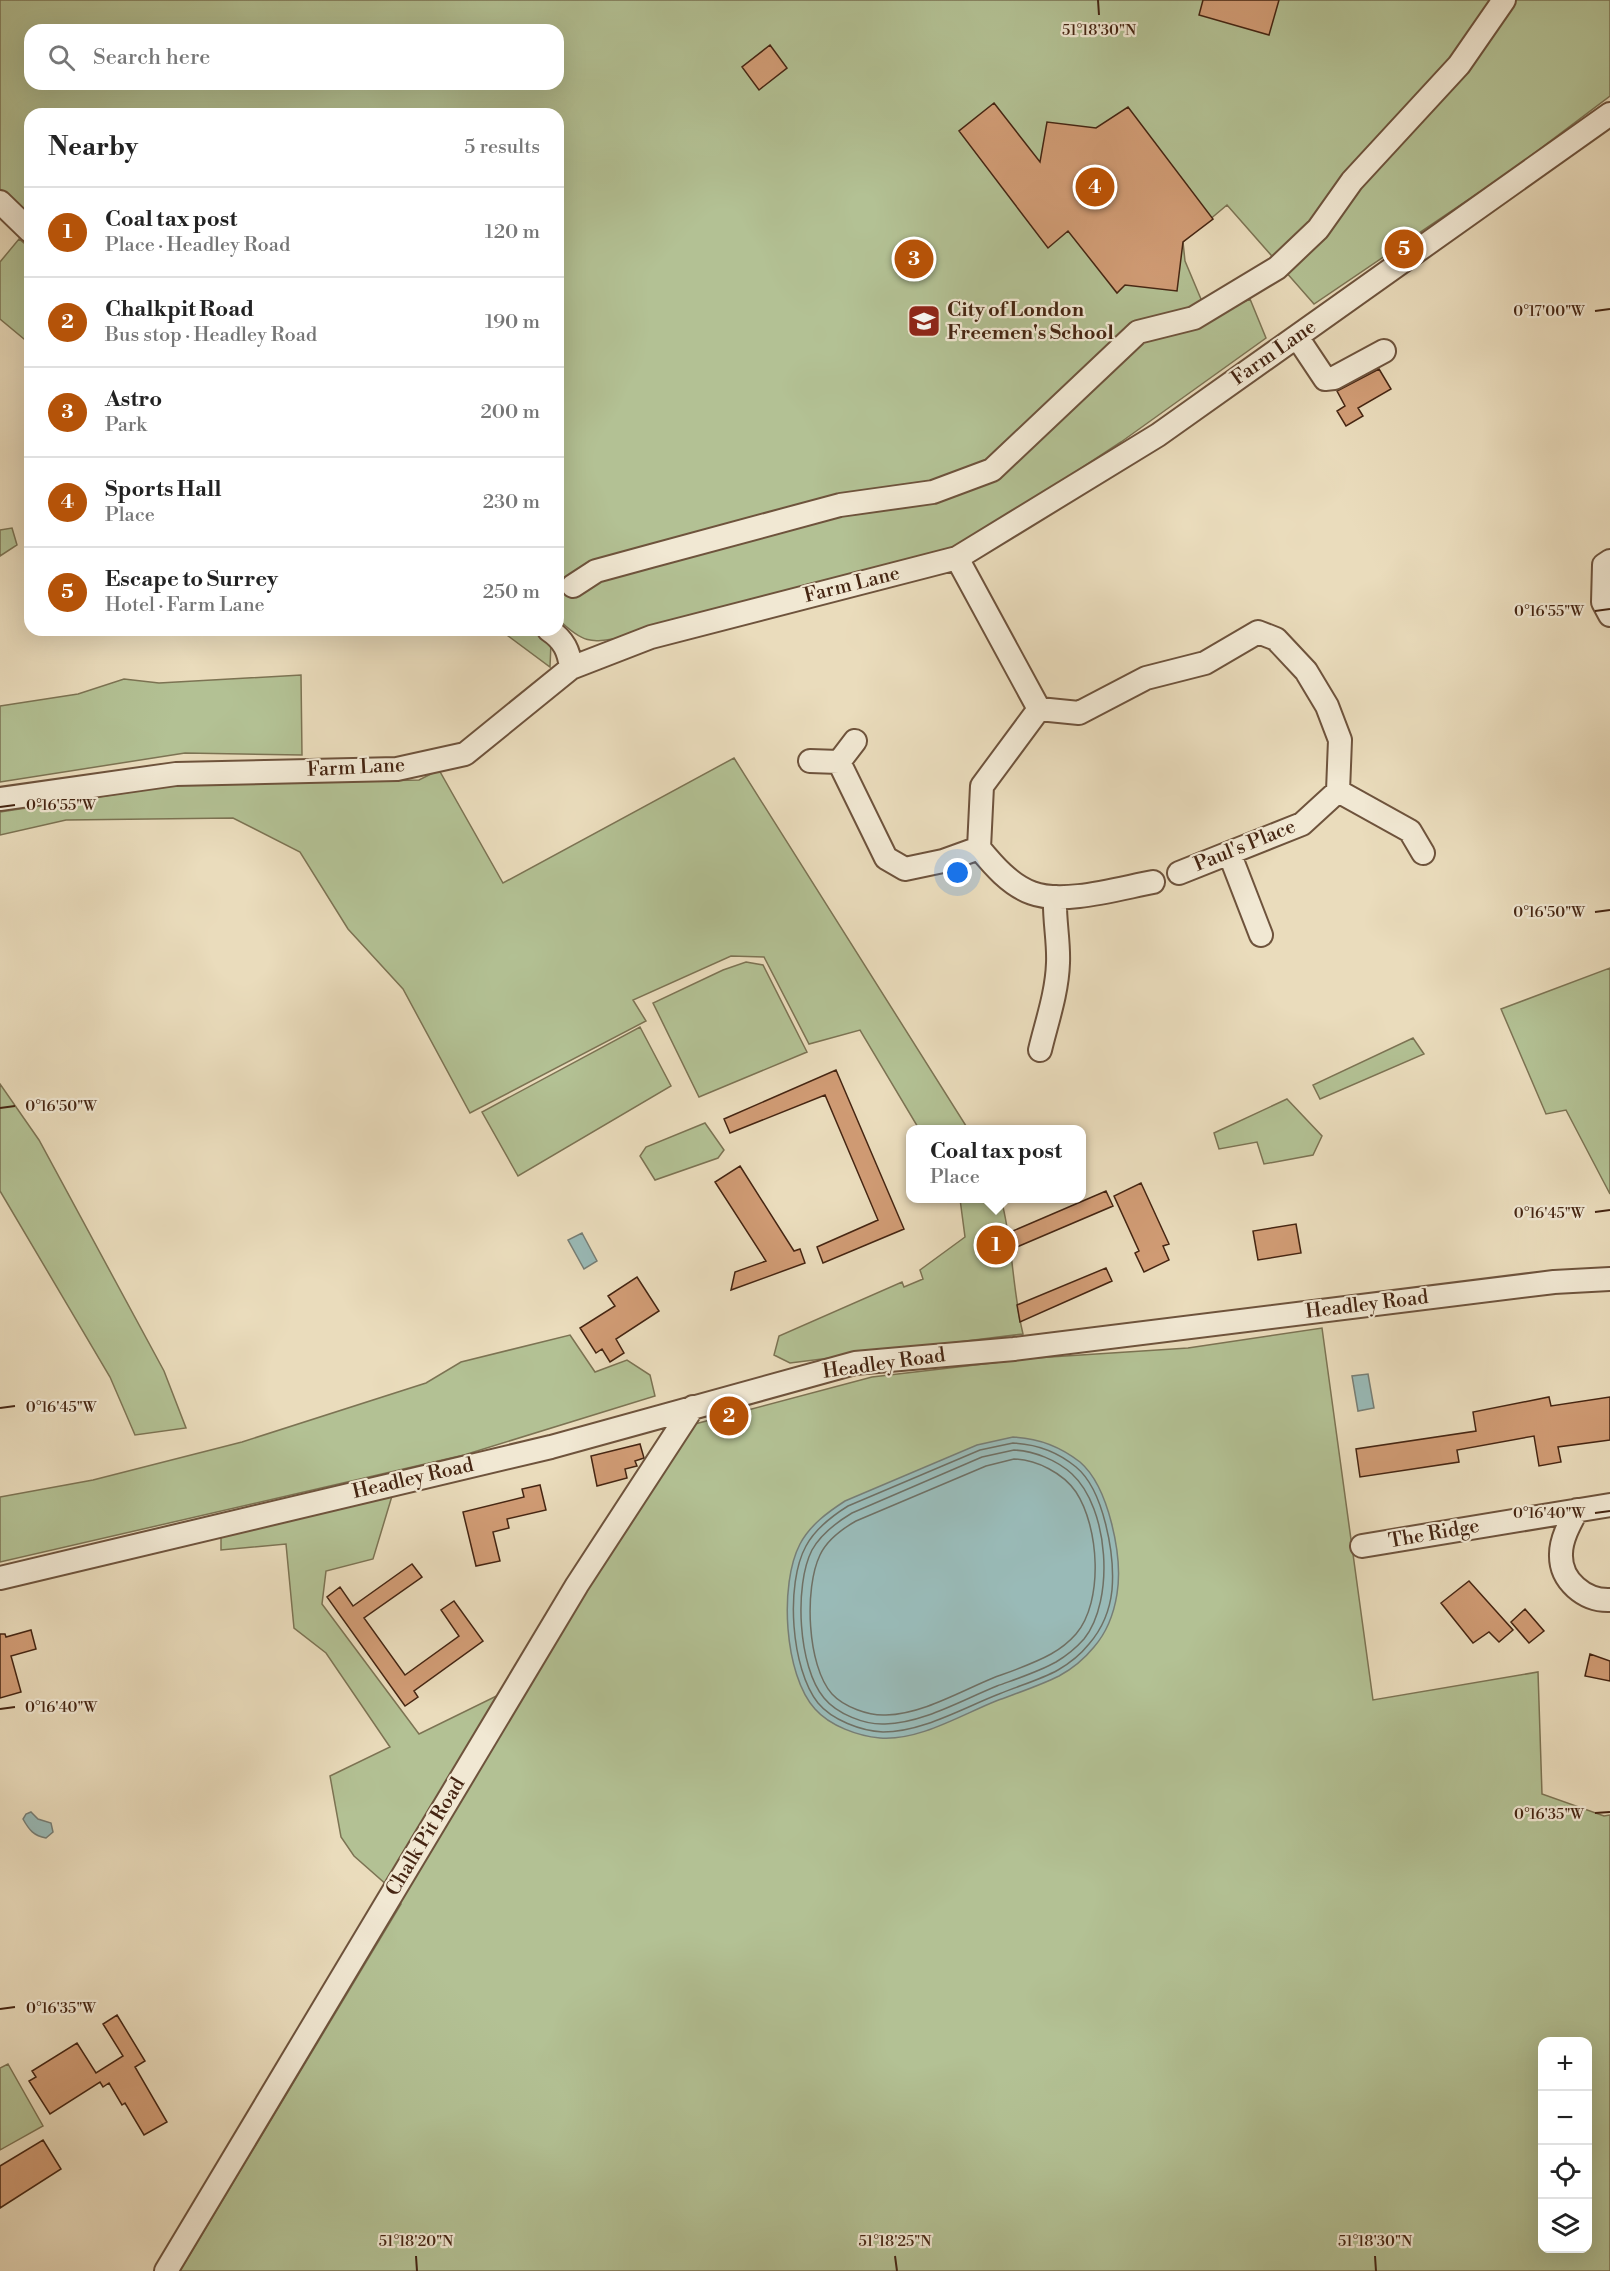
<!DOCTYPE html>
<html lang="en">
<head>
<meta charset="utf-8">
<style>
	body { margin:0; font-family:"Libre Bodoni",serif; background:#f2f2f2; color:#222 }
	.controls { position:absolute; right:18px; bottom:18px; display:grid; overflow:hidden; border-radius:12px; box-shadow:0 6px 24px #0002 }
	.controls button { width:54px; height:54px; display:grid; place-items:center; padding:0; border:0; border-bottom:2px solid #e0e0e0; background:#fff; color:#222; font:30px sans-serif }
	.you { position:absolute; left:958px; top:873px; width:21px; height:21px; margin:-15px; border:4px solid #fff; border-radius:50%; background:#1a73e8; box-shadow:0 0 0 9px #1a73e833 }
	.badge { display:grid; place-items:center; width:39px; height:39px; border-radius:50%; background:#b45309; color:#fff; font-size:20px; font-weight:700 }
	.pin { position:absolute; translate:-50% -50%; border:3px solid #fff; box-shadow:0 2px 6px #0006 }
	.popup { position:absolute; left:906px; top:1125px; width:180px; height:78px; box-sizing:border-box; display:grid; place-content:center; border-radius:12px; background:#fff; filter:drop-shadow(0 2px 4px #0005); font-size:20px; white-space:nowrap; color:#767676 }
	.popup b { font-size:22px; color:#222 }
	.popup::after { content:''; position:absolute; left:50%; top:100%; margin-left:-12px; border:12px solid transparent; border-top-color:#fff }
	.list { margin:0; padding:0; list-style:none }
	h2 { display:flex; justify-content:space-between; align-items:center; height:78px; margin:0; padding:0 24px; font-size:26px }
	h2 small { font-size:20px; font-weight:400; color:#767676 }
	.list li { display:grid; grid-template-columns:39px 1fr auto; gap:18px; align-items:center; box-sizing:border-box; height:90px; padding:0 24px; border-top:2px solid #e0e0e0 }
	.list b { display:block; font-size:22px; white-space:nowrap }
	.list p { margin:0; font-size:20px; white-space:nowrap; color:#767676 }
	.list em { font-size:20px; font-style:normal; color:#767676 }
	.icon { flex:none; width:33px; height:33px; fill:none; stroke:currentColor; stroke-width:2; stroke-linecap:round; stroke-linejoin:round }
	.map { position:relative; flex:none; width:1610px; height:2271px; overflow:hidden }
	.search { position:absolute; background:#fff; box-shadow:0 6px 24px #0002; left:24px; top:24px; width:540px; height:66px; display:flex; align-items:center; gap:15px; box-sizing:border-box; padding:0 21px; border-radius:18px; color:#767676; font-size:22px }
	.panel { position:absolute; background:#fff; box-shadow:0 6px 24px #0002; left:24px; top:108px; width:540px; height:528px; border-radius:18px }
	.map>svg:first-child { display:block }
	.green { fill:#b3c194; stroke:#7c7353; stroke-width:1.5; fill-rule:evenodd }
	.water { fill:#99bab7; stroke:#777e75; stroke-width:1.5 }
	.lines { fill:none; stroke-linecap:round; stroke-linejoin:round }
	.shore { stroke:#6f7064; stroke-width:1.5 }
	.building { fill:#d19c75; stroke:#452512; stroke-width:1.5 }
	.minor-casing { stroke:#6e533c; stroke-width:26 }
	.minor { stroke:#f1e8d3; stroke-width:22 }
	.ticks { fill:none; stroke:#452512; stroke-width:2 }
	.labels { text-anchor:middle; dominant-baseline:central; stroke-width:4.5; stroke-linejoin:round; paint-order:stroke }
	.poi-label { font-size:20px; font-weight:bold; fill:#452512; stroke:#f1e8d3; text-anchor:start }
	.street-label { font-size:20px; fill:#452512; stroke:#f1e8d3 }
	.ticks-label { font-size:15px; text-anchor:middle; fill:#452512; stroke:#f1e8d3; stroke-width:4.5; stroke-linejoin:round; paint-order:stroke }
</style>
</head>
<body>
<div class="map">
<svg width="1610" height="2271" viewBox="0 0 1610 2271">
	<rect width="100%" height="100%" fill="#eadcbc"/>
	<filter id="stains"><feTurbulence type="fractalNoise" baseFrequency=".00333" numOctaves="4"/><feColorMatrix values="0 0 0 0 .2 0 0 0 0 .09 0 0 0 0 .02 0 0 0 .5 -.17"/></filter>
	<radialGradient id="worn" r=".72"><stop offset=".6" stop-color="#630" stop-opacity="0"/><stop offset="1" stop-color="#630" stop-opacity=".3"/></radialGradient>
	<!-- green -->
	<path class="green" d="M0 0H1610V96L1512 170 1314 304 1227 205 1183 242 1185 261 1209 318 1250 299 1266 338 1121 442 981 534 933 556 630 636C592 642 587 647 558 619V114H30V217L0 189ZM30 30H558V84H30Z
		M19 239 30 248V344L0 319V262Z
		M12 528 17 545 0 556V530Z
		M500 630H532L551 642 550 667Z
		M301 675 302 755 185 753 0 782V706L78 694 124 679 159 683Z
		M734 758 968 1129H919L860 1030 809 1044 764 957 731 956 633 1000 646 1021 470 1113 403 989 348 929 300 852 233 818 66 820 0 835V812L176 785 419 780 439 770 503 883Z
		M746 962 763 965 807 1052 699 1097 653 1003 723 970Z
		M1610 968V1194L1566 1110 1546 1114 1501 1009Z
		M640 1027 671 1086 518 1176 482 1112Z
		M1413 1038 1424 1054 1320 1099 1313 1085Z
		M0 1084 39 1140 164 1371 186 1428 135 1435 110 1377 0 1191Z
		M1287 1099 1322 1136 1313 1155 1264 1164 1257 1142 1219 1149 1214 1133Z
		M705 1123 724 1150 718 1158 655 1180 640 1156 646 1147Z
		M960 1199H1001C1013 1242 1012 1289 1023 1334L790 1363 774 1355 779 1336 902 1282 904 1287 923 1279 920 1270 965 1237Z
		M1322 1328 1373 1700 1538 1672 1542 1794 1604 1816 1610 1815V2271H180L401 1904 388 1886 354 1856 341 1837 330 1776 390 1747 326 1653 294 1628 286 1544 221 1550V1533L392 1496 373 1559 326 1571 322 1604 419 1734 531 1679 607 1555 695 1424 872 1377 1035 1358 1188 1348ZM1542 2042H1588V2248H1542Z
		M570 1335 595 1372 627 1360 650 1375 655 1396 464 1455 0 1562V1497L93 1480 242 1442 426 1383 461 1362Z
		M8 2064 43 2126 0 2150V2068Z"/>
	<!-- water -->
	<path class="water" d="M582 1233 597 1261 584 1269 568 1240Z
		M1368 1374 1374 1408 1358 1411 1352 1376Z
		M1013 1437C1037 1438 1061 1447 1080 1462 1109 1487 1123 1557 1117 1594 1114 1613 1107 1632 1094 1647 1085 1658 1072 1669 1059 1676 1039 1686 1017 1693 996 1701 961 1715 919 1741 880 1738 858 1736 830 1726 815 1709 784 1675 779 1584 800 1544 810 1525 828 1512 845 1501L977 1445Z
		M31 1812 38 1819 51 1823 53 1832 46 1838C34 1836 29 1830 23 1819L26 1814Z"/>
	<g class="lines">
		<!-- shore -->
		<path class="shore" d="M1013 1443C1036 1444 1058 1452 1076 1467 1104 1490 1115 1555 1112 1590 1110 1609 1102 1629 1089 1644 1081 1654 1070 1663 1058 1670 1040 1680 1018 1686 999 1694 963 1708 922 1732 883 1732 861 1731 832 1720 818 1703 791 1669 785 1584 806 1546 815 1529 832 1516 848 1506L980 1450Z
			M1014 1450C1034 1451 1057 1460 1072 1474 1109 1508 1115 1600 1084 1639 1076 1648 1066 1656 1056 1662 1038 1672 1016 1679 997 1686 962 1700 923 1723 885 1724 865 1725 837 1714 824 1698 798 1667 794 1585 812 1550 821 1534 837 1522 852 1513L982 1457Z
			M1014 1459C1037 1460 1063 1473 1076 1492 1099 1527 1104 1601 1076 1634 1069 1642 1060 1649 1051 1654 1033 1664 1012 1671 993 1678 959 1692 922 1714 886 1715 869 1716 844 1707 832 1694 807 1666 804 1588 820 1555 827 1540 842 1529 856 1521L986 1466Z"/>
	</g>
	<!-- building -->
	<path class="building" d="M1203 0H1279L1269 35 1199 15Z
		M770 45 787 68 759 90 742 67Z
		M994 103 1040 162 1047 122 1096 128 1128 107 1213 219 1183 242 1177 291 1125 285 1117 293 1068 231 1048 248 959 131Z
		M1379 369 1391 389 1358 408 1363 416 1346 426 1337 411 1345 406 1337 391Z
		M836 1070 904 1229 823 1263 817 1247 878 1220 825 1095 730 1133 724 1119Z
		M740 1166 794 1251 800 1249 805 1263 731 1290 735 1272 766 1261 715 1182Z
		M1141 1183 1169 1244 1163 1246 1169 1260 1144 1272 1135 1253 1139 1251 1114 1196Z
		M1106 1191 1113 1206 1010 1250 1008 1233Z
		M1296 1224 1301 1253 1258 1260 1253 1231Z
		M1106 1268 1112 1281 1020 1322 1017 1305Z
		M637 1277 659 1311 616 1339 624 1353 610 1362 602 1349 596 1353 580 1328 615 1306 608 1296Z
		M1549 1397 1551 1406 1610 1397V1440L1558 1447 1561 1462 1539 1466 1534 1436 1457 1450 1459 1462 1360 1477 1356 1449 1476 1431 1473 1412Z
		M640 1444 644 1458 635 1461 637 1466 625 1469 627 1478 597 1486 591 1456Z
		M540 1485 546 1510 507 1519 509 1528 493 1532 500 1561 476 1566 463 1512 524 1497 522 1489Z
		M412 1564 422 1577 364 1618 405 1675 459 1636 441 1610 454 1601 483 1641 414 1691 418 1697 405 1706 327 1597 340 1587 353 1606Z
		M1469 1581 1513 1630 1499 1642 1489 1632 1473 1643 1441 1603Z
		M1525 1609 1544 1631 1529 1643 1511 1622Z
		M31 1630 36 1649 11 1656 21 1692 0 1698V1634H5L6 1637Z
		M1590 1654 1610 1661V1681L1585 1676Z
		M117 2015 145 2061 135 2067 167 2122 144 2135 125 2103 122 2105 109 2083 103 2087 100 2082 50 2114 29 2081 36 2077 32 2071 77 2043 96 2073 123 2056 103 2024Z
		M43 2140 61 2169 0 2208V2166Z"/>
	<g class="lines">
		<!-- minor casing -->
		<g class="minor-casing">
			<path id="minor" d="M0 202 30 231
				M1297 337 1325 379 1334 378 1384 351
				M957 558 1039 709 982 786 979 848C993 865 1010 885 1032 893 1064 905 1120 888 1153 882
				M1610 561 1604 565 1603 602 1610 615
				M573 586 596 571 651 556 840 505 933 492 992 470 1138 332 1194 318 1277 268 1318 229 1352 181 1459 65 1504 0
				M549 630C564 640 569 651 571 668
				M1039 709 1079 713 1146 678 1205 663 1258 632 1276 639 1306 671 1327 706 1340 740 1338 791 1302 824 1179 873
				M855 741 839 762 886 858 905 869 943 861 979 848
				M810 761 839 762
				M1338 791 1410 831 1423 853
				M0 799 176 774 397 769 465 754 571 668 651 637 957 558 1158 435 1610 114
				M1230 855 1261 935
				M1040 1050C1047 1021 1057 993 1058 963 1059 941 1054 920 1055 897
				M1577 1510C1570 1523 1561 1539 1561 1554 1560 1581 1585 1601 1610 1600
				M1362 1546 1610 1505
				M0 1578 551 1447 855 1363 1014 1349 1554 1282 1610 1279
				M166 2271 577 1585 693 1407"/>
		</g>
		<!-- minor -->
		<use href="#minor" class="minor"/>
	</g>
	<!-- ticks -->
	<path class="ticks" d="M1098 0 1099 15M1595 311 1610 309M1595 611 1610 609M0 807 15 805M1595 912 1610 910M0 1108 15 1106M1595 1212 1610 1210M0 1408 15 1406M1595 1513 1610 1511M0 1709 15 1707M1595 1813 1610 1812M0 2009 15 2007M416 2256 417 2271M895 2256 897 2271M1375 2256 1376 2271"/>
	<!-- icons -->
	<defs>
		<g id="school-square" transform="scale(1.725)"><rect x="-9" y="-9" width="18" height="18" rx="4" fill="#8f2418" stroke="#f1e8d3"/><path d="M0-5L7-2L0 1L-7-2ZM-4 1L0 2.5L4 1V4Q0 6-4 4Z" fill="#fff"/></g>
	</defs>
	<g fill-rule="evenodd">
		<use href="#school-square" x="924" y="321"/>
	</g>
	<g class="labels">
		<!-- poi labels -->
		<g class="poi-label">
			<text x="947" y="310">City of London<tspan x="947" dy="23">Freemen's School</tspan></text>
		</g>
		<!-- street labels -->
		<g class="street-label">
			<text transform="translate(1274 353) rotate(-35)">Farm Lane</text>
			<text transform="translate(852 585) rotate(-14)">Farm Lane</text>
			<text transform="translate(356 768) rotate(-3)">Farm Lane</text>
			<text transform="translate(1245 846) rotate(-22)">Paul's Place</text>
			<text transform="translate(1367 1305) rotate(-7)">Headley Road</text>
			<text transform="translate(884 1364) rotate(-8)">Headley Road</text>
			<text transform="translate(413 1479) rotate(-13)">Headley Road</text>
			<text transform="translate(1434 1534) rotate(-10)">The Ridge</text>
			<text transform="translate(426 1837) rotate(-59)">Chalk Pit Road</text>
		</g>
	</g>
	<g class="ticks-label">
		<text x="1099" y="35">51°18'30"N</text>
		<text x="1549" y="316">0°17'00"W</text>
		<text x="1549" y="616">0°16'55"W</text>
		<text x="61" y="810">0°16'55"W</text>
		<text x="1549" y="917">0°16'50"W</text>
		<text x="61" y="1111">0°16'50"W</text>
		<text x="1549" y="1218">0°16'45"W</text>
		<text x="61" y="1412">0°16'45"W</text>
		<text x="1549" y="1518">0°16'40"W</text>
		<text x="61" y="1712">0°16'40"W</text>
		<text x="1549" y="1819">0°16'35"W</text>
		<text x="61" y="2013">0°16'35"W</text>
		<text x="416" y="2246">51°18'20"N</text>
		<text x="895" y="2246">51°18'25"N</text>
		<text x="1375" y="2246">51°18'30"N</text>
	</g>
	<rect width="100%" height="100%" filter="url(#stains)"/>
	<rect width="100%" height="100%" fill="url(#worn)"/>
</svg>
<div class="controls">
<button>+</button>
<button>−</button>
<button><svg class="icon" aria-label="locate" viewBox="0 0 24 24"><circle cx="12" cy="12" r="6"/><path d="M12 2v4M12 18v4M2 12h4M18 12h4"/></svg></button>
<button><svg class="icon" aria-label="layers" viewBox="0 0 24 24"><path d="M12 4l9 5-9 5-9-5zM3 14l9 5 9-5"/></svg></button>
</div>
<div class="you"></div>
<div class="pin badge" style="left:996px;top:1245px">1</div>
<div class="popup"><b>Coal tax post</b>Place</div>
<div class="pin badge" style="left:729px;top:1416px">2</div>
<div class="pin badge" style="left:914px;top:259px">3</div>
<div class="pin badge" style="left:1095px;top:187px">4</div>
<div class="pin badge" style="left:1404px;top:249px">5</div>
<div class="search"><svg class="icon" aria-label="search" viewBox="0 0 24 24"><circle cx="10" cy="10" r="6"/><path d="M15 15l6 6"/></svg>Search here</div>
<section class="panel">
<h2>Nearby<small>5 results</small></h2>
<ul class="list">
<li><span class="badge">1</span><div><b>Coal tax post</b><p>Place · Headley Road</p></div><em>120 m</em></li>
<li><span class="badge">2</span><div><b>Chalkpit Road</b><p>Bus stop · Headley Road</p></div><em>190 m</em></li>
<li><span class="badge">3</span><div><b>Astro</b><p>Park</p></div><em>200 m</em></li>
<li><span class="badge">4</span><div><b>Sports Hall</b><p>Place</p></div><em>230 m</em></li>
<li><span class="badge">5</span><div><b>Escape to Surrey</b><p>Hotel · Farm Lane</p></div><em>250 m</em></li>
</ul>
</section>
</div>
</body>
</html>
